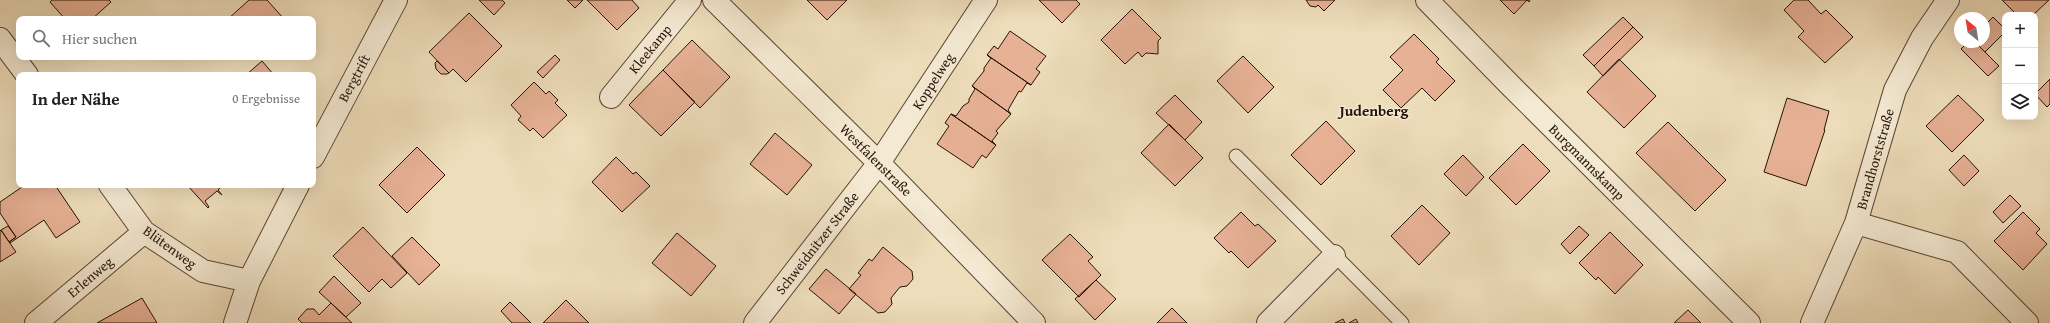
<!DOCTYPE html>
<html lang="de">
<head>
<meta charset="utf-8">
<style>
	body { margin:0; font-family:"Gentium Book Plus",serif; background:#f2f2f2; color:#202124 }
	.controls { position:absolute; right:12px; top:12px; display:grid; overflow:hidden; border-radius:8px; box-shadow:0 4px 16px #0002 }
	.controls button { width:36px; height:36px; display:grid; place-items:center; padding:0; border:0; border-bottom:1px solid #e0e0e0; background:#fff; color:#202124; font:20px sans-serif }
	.compass { position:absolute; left:1954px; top:12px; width:36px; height:36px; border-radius:50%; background:#fff; box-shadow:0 4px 16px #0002; rotate:330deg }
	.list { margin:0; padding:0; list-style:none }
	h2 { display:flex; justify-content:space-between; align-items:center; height:52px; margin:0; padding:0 16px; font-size:17px }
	h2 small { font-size:13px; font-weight:400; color:#757577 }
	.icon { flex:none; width:22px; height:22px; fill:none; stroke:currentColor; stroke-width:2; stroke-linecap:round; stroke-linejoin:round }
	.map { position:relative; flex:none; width:2050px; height:323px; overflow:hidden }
	.search { position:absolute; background:#fff; box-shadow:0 4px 16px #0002; left:16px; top:16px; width:300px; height:44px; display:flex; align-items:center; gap:10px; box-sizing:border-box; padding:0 14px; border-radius:8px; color:#757577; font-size:15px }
	.panel { position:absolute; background:#fff; box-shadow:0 4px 16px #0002; left:16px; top:72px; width:300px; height:116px; border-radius:8px }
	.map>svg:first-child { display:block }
	.building { fill:#e7b195; stroke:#271209 }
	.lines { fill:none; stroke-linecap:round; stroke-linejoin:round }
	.lane-casing { stroke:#594535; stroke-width:15 }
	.street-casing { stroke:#594535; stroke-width:24 }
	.lane { stroke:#f4e9d2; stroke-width:13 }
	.street { stroke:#f4e9d2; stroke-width:22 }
	.labels { text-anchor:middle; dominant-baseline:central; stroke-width:3; stroke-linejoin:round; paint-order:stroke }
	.street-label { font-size:14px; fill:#271209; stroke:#f4e9d2 }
	.neighbourhood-label { font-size:15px; font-weight:bold; fill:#271209; stroke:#f4e9d2 }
</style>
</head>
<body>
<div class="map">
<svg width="2050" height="323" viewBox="0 0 2050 323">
	<rect width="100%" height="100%" fill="#eeddba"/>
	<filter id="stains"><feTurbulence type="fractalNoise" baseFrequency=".005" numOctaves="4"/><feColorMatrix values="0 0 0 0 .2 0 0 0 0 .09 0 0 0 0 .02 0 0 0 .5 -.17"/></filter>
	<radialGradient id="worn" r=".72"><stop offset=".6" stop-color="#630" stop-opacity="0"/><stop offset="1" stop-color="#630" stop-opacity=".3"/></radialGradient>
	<!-- building -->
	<path class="building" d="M52 0H109L111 2 92 19H65L50 2Z
		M249 0H267L284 19H228Z
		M479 0H502L505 3 494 15Z
		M567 0H583L575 8Z
		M587 0H632L639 8 617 30Z
		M807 0H847L827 20Z
		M1039 0H1076L1080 4 1062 23Z
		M1306 0H1335L1324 11 1318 5 1316 7 1310 6Z
		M1500 0H1530L1529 2 1527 0 1514 14Z
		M1794 0H1808L1821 14 1826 10 1853 37 1825 63 1798 37 1804 31 1784 10Z
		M2002 0H2049L2033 15H2017Z
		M1132 9 1161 38 1158 41V54L1146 53 1142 57 1138 52 1125 64 1101 40Z
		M469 13 502 46 466 82 453 69 449 73 429 52Z
		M1623 17 1633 27 1594 66 1583 55Z
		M1993 17 2005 29V32L1985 52 1975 42H1984V26Z
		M1633 27 1643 37 1603 76 1594 66Z
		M1010 31 1046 56 1036 69 1040 72 1031 85 987 55 994 46 998 49Z
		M1414 34 1439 59 1436 62 1455 81 1435 101 1422 88 1401 108 1383 90 1403 70 1390 57Z
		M692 40 730 77 700 108 663 70Z
		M1968 42H1975L1999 66 1988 76 1961 49Z
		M555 55 560 60 543 78 537 72Z
		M987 55 1031 85 1027 83 1021 92 1019 91 1008 110 1011 114 972 86 984 71V68L991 58Z
		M1243 56 1274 87 1248 113 1217 81Z
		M1619 59 1656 96 1624 128 1587 92Z
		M262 61 274 75H246Z
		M437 61 449 73 447 74H441L436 69 435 63Z
		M663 70 695 102 661 136 629 105Z
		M2050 79V104L2047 107 2035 94Z
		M534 82 546 94 549 91 558 100 555 103 567 115 543 138 533 128 530 131 518 120 521 116 511 105Z
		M972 86 1011 114 996 131 998 133 992 141 996 145 951 114 956 116 963 106 969 102V99L975 89Z
		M1175 95 1202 122 1185 140 1156 113Z
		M1958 95 1984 120 1952 152 1926 126Z
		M1787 98 1829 111 1824 130H1825L1806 186 1764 172Z
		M951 114 996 145 986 158 982 155 973 168 937 144 949 126 945 123Z
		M1326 121 1355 151 1321 185 1291 155Z
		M1668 122 1726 180 1695 211 1636 153Z
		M1169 124 1203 158 1175 186 1141 153Z
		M775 133 812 165 787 195 750 164Z
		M1523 144 1550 171 1516 205 1489 178Z
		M417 147 445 175 407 213 379 185Z
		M1463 155 1484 177 1466 196 1444 174Z
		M1964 155 1979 171 1964 186 1949 170Z
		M616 157 633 174 636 172 650 186 622 212 592 182Z
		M25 185H55L80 222 56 238 44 220 10 243 9 242 16 237 0 213V202Z
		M187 185H223L218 190 222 195 217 191 205 201 209 207 208 208Z
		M2010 195 2021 206 2003 223 1993 212Z
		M1422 205 1450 233 1419 265 1391 236Z
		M1241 212 1255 226 1258 224 1276 241 1248 268 1231 251 1229 253 1214 238Z
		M2023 212 2040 229 2036 233 2047 244 2023 270 1994 241Z
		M8 226 16 237 9 242 1 230Z
		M1579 226 1589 235 1570 254 1561 244Z
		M363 227 407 273 391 288 382 279 369 292 333 256Z
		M1 230 16 252 0 262V231Z
		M1610 232 1643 265 1615 294 1598 277 1596 280 1579 263Z
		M677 233 716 266 691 296 652 263Z
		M1070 234 1093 257 1088 261 1101 275 1079 297 1042 260Z
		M412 237 440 265 419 285 392 256Z
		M883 247 912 271 913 279 907 286 900 287 891 298 892 304 885 312 878 313 849 289 861 275 858 273 869 259 872 261Z
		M826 269 856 294 839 314 809 289Z
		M334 276 361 303 346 317 319 292Z
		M1096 280 1116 299 1095 320 1075 299Z
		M142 298 157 323H97Z
		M566 300 589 323H543Z
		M510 302 531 323H512L501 311Z
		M331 303 352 323H302L298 319 307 309H314L319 315Z
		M1172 308 1187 323H1157Z
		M1688 310 1701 323H1674Z
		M1343 319 1345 323H1335Z
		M1356 319 1358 323H1349Z"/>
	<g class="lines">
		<!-- lane casing -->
		<g class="lane-casing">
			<path id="lane" d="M1236 156 1402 323"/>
		</g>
		<!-- street casing -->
		<g class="street-casing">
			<path id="street" d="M714 0 879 163 1034 323
				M1427 0 1510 85 1749 323
				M0 39 27 75
				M611 97 690 0
				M313 157 396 0
				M110 185 144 232 203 271 249 281
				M1856 223 1957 252 2027 323
				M36 323 144 232
				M235 323 249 281 298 185
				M755 323 879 163 986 0
				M1268 323 1334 256
				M1812 323 1856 223 1895 90 1922 38 1948 0"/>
		</g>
		<!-- lane -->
		<use href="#lane" class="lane"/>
		<!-- street -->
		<use href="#street" class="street"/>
	</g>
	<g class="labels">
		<!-- street labels -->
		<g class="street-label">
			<text transform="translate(650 49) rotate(-51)">Kleekamp</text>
			<text transform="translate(354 78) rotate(-62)">Bergtrift</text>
			<text transform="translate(933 81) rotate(-57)">Koppelweg</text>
			<text transform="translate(1875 159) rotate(-74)">Brandhorststraße</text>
			<text transform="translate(876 160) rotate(45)">Westfalenstraße</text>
			<text transform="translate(1587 162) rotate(45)">Burgmannskamp</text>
			<text transform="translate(817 243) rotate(-52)">Schweidnitzer Straße</text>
			<text transform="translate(170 247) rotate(36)">Blütenweg</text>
			<text transform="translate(90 277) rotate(-40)">Erlenweg</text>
		</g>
		<!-- neighbourhood labels -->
		<g class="neighbourhood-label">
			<text x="1374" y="110">Judenberg</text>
		</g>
	</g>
	<rect width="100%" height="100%" filter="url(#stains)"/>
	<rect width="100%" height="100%" fill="url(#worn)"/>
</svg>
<div class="controls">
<button>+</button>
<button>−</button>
<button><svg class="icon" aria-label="layers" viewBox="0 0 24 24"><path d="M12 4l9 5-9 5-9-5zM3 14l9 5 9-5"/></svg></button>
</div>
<svg class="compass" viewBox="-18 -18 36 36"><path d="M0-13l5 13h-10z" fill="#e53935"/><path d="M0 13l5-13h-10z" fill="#757577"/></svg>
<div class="search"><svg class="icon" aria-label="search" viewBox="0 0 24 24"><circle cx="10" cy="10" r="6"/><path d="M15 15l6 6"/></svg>Hier suchen</div>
<section class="panel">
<h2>In der Nähe<small>0 Ergebnisse</small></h2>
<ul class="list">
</ul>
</section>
</div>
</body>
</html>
